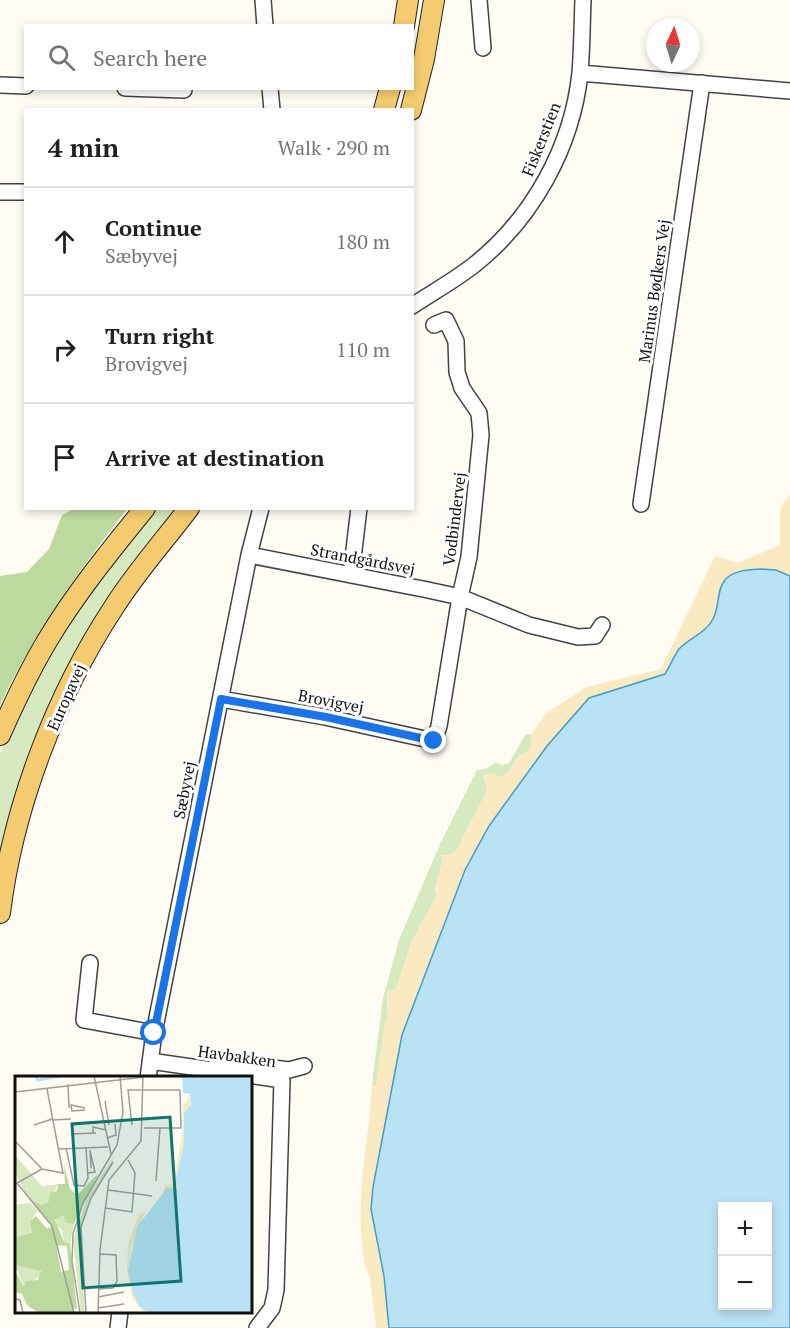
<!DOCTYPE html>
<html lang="en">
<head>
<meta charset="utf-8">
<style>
	body { margin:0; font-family:"PT Serif",serif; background:#f2f2f2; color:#202124 }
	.controls { position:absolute; right:18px; bottom:18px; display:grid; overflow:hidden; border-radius:0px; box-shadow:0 3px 9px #0003 }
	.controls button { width:54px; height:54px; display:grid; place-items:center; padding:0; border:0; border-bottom:2px solid #e0e0e0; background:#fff; color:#202124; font:30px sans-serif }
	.compass { position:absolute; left:646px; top:18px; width:54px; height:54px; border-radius:50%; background:#fff; box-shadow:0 3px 9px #0003; rotate:4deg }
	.stop { position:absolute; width:18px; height:18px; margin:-14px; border:4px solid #1a73e8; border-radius:50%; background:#fff }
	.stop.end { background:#1a73e8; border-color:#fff; box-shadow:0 2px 6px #0008 }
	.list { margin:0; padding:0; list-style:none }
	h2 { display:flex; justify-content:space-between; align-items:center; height:78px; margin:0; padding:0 24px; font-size:26px }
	h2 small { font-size:20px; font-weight:400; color:#757577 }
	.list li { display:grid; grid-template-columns:39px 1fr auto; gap:18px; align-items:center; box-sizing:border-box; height:108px; padding:0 24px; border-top:2px solid #e0e0e0 }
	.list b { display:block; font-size:22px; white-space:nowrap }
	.list p { margin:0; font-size:20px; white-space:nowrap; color:#757577 }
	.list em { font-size:20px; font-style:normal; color:#757577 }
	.icon { flex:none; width:33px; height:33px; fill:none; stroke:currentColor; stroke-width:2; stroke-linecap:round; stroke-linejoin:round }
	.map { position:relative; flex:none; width:790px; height:1328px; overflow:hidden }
	.search { position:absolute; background:#fff; box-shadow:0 3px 9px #0003; left:24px; top:24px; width:390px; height:66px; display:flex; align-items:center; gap:15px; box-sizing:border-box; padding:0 21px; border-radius:0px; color:#757577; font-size:22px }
	.panel { position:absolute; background:#fff; box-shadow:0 3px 9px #0003; left:24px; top:108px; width:390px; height:402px; border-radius:0px }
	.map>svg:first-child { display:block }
	.green { fill:#d7e9be }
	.forest { fill:#bcda9d }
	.sand { fill:#f9eac2 }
	.water { fill:#bae2f5; stroke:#439cca; stroke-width:1.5; fill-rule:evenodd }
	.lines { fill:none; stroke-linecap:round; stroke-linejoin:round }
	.minor-casing { stroke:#434343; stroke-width:18 }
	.major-casing { stroke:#212121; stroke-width:22 }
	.minor { stroke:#fff; stroke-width:15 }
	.major { stroke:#f4cc6f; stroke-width:20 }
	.route { stroke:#1a73e8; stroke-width:8 }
	.labels { text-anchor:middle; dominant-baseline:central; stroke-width:6; stroke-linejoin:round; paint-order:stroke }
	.street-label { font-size:16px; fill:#101010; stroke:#fff }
	.inset-river { fill:none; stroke:#bae2f5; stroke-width:3 }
	.inset-road { fill:none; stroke:#9f9e99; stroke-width:1.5 }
	.view { fill:#0f766e; fill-opacity:0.15; stroke:#0f766e; stroke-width:3 }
	.inset-edge { fill:none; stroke:#101010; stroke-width:3 }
</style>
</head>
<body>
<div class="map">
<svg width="790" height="1328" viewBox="0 0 790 1328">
	<rect width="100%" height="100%" fill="#fffcf4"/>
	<!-- green -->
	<path class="green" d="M157 509H180L128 573 0 863V754L17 715 50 653 82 603 126 545Z
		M526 734 531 735 532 746 527 752 519 756 508 772 487 791 456 851 443 860 435 888 437 895 412 941 396 989 387 992 388 1019 385 1024 376 1085H372L383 998 399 940 440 844 477 770 487 768 496 762 502 765 509 763Z"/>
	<!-- forest -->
	<path class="forest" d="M73 509H127C79 570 34 634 0 705V576L27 572 49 549 62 515Z"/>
	<!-- sand -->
	<path class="sand" d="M790 494V576L776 570 719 590 718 608 713 621 700 634 680 648 665 674 589 698 547 746 489 826 402 1035 373 1187 371 1209 384 1276 389 1328H376L370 1277C365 1269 364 1260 363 1251 355 1195 369 1141 372 1085H376L385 1024 388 1019 387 992 396 989 412 941 437 895 435 888 443 860 440 855H449L456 851 487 791 483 775 491 773 501 777 508 772 520 756 527 752 532 746 531 735 546 713 587 687 661 669 715 556 738 563 780 545V508Z"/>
	<!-- water -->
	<path class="water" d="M760 569 776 570 790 576V1328H389L384 1276 371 1209 373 1187 402 1035 465 870 489 826 547 746 589 698 665 674C670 666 674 656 679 649 689 638 706 633 713 619 720 606 716 591 725 580 733 570 749 570 760 569ZM722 1206H768V1306H722Z"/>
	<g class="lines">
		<!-- minor casing -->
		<g class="minor-casing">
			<path id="minor" d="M263 0 265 26
				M479 0 483 48
				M580 73 790 91
				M0 85 26 86
				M125 88 184 90
				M270 88 272 110
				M0 192H26
				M412 306C433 292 455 280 474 265 532 219 572 148 580 73 582 49 582 24 583 0
				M641 504 702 83
				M249 555 428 590 460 597 529 625 578 637 595 636 602 625
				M351 575 359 508
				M221 699 325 717 434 741 439 726 460 597 469 557 481 435 479 413 462 388 457 372 456 341 446 320 434 325
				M90 963 84 1020 154 1033
				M150 1061 282 1080 276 1290 272 1308 257 1328
				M217 1061 289 1070 304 1066
				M148 1078 154 1033 249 555 261 508
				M118 1328 120 1312"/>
		</g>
		<!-- major casing -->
		<g class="major-casing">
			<path id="major" d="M404 26 408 0
				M384 110 390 88
				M411 110 424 59 434 0
				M0 735C14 703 29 671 47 641 75 594 110 551 145 508
				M0 913C13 807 56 695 114 607 136 572 164 541 189 508"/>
		</g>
		<!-- minor -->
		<use href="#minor" class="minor"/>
		<!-- major -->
		<use href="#major" class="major"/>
	</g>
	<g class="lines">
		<!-- route -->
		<path class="route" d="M154 1033 221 699 326 717 434 741"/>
	</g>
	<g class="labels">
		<!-- street labels -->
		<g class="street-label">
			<text transform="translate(541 139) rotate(-68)">Fiskerstien</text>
			<text transform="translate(654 291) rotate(-82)">Marinus Bødkers Vej</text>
			<text transform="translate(454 519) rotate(-83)">Vodbindervej</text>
			<text transform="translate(363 559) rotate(11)">Strandgårdsvej</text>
			<text transform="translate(66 697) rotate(-66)">Europavej</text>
			<text transform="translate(331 701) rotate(11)">Brovigvej</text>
			<text transform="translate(184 790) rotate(-79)">Sæbyvej</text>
			<text transform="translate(237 1056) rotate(8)">Havbakken</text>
		</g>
	</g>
	<!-- overview -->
	<g transform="translate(15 1076)">
		<rect width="237" height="237" fill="#fffcf4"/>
		<path d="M0 79 27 110 43 108 35 125 27 129 13 122 0 96ZM100 79 92 95 78 118 64 157 70 237H66L58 165 72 122ZM14 127 23 135 15 145 17 157 0 161V129ZM49 139 59 148 55 168 49 166 47 154 40 148 43 140ZM0 189 25 193 26 199 9 211Z" fill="#d7e9be"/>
		<path d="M49 89 55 113 62 119 83 98 59 148 50 146 49 139 40 144 49 166 55 168 62 233 58 232 59 237H24L12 229 7 218 0 216V195L9 211 11 205 23 204 26 195 0 189V161L17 157 15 145 21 140 32 153 37 150 13 122 27 129 34 125 35 117 42 115 43 108H50ZM41 169 52 170 54 194 46 196Z" fill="#bcda9d" fill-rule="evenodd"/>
		<path d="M173 16 176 32 169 38V67L160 105 163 112H158L145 125 131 135 116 172 113 194 134 237H129L117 221 112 194 113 167 124 139 145 125 150 110 158 108 168 55V27L172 26Z" fill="#f9eac2"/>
		<path d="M167 0H237V237H134L125 231 118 217 113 194 122 151 152 112H163L160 107 169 67V37L176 29 175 18 168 17Z" fill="#bae2f5"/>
		<path class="inset-river" d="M21 0 23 4 45 0"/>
		<path class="inset-road" d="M79 0 96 78M53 8 54 32M0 16 129 1M90 25 94 49M70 34 57 35 56 29 70 32M38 44 56 43M19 49 37 43M117 49 113 14H165M129 52H166L165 14M78 57V51L91 54M56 58 81 57M92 62 101 59 100 48M0 65 27 93 48 97 32 13M51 72 59 109 69 110 73 102 71 71M43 73 93 71M75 74 76 92M27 93 2 107 37 150 59 237M73 97 80 96 75 75M141 105 145 52M93 114 137 120M90 132 117 136 120 97 113 84M83 213 98 212 102 205 101 179 85 178M83 221 109 216M0 223 5 224 8 237M83 232 109 228M65 237 57 185 58 158 68 127 102 69 108 36 105 0M71 237 66 151 76 122 98 86M83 237 85 174 94 104 126 65 128 0"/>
		<path class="view" d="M155 41 166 205 68 212 57 48Z"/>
		<rect width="237" height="237" class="inset-edge"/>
	</g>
</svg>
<div class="controls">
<button>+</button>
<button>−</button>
</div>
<svg class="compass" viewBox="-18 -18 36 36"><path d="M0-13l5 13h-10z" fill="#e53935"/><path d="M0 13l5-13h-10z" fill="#757577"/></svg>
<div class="stop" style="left:154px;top:1033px"></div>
<div class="stop end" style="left:434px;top:741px"></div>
<div class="search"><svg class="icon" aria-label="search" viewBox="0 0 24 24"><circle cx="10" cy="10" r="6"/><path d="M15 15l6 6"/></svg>Search here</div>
<section class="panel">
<h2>4 min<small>Walk · 290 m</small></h2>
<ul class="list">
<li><svg class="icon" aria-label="ahead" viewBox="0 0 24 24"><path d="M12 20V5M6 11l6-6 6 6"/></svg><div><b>Continue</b><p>Sæbyvej</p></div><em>180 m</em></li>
<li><svg class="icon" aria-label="right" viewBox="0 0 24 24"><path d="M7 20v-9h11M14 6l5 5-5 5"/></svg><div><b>Turn right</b><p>Brovigvej</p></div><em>110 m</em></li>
<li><svg class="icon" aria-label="arrive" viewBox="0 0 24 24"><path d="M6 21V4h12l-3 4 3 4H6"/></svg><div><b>Arrive at destination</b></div></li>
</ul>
</section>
</div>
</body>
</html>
